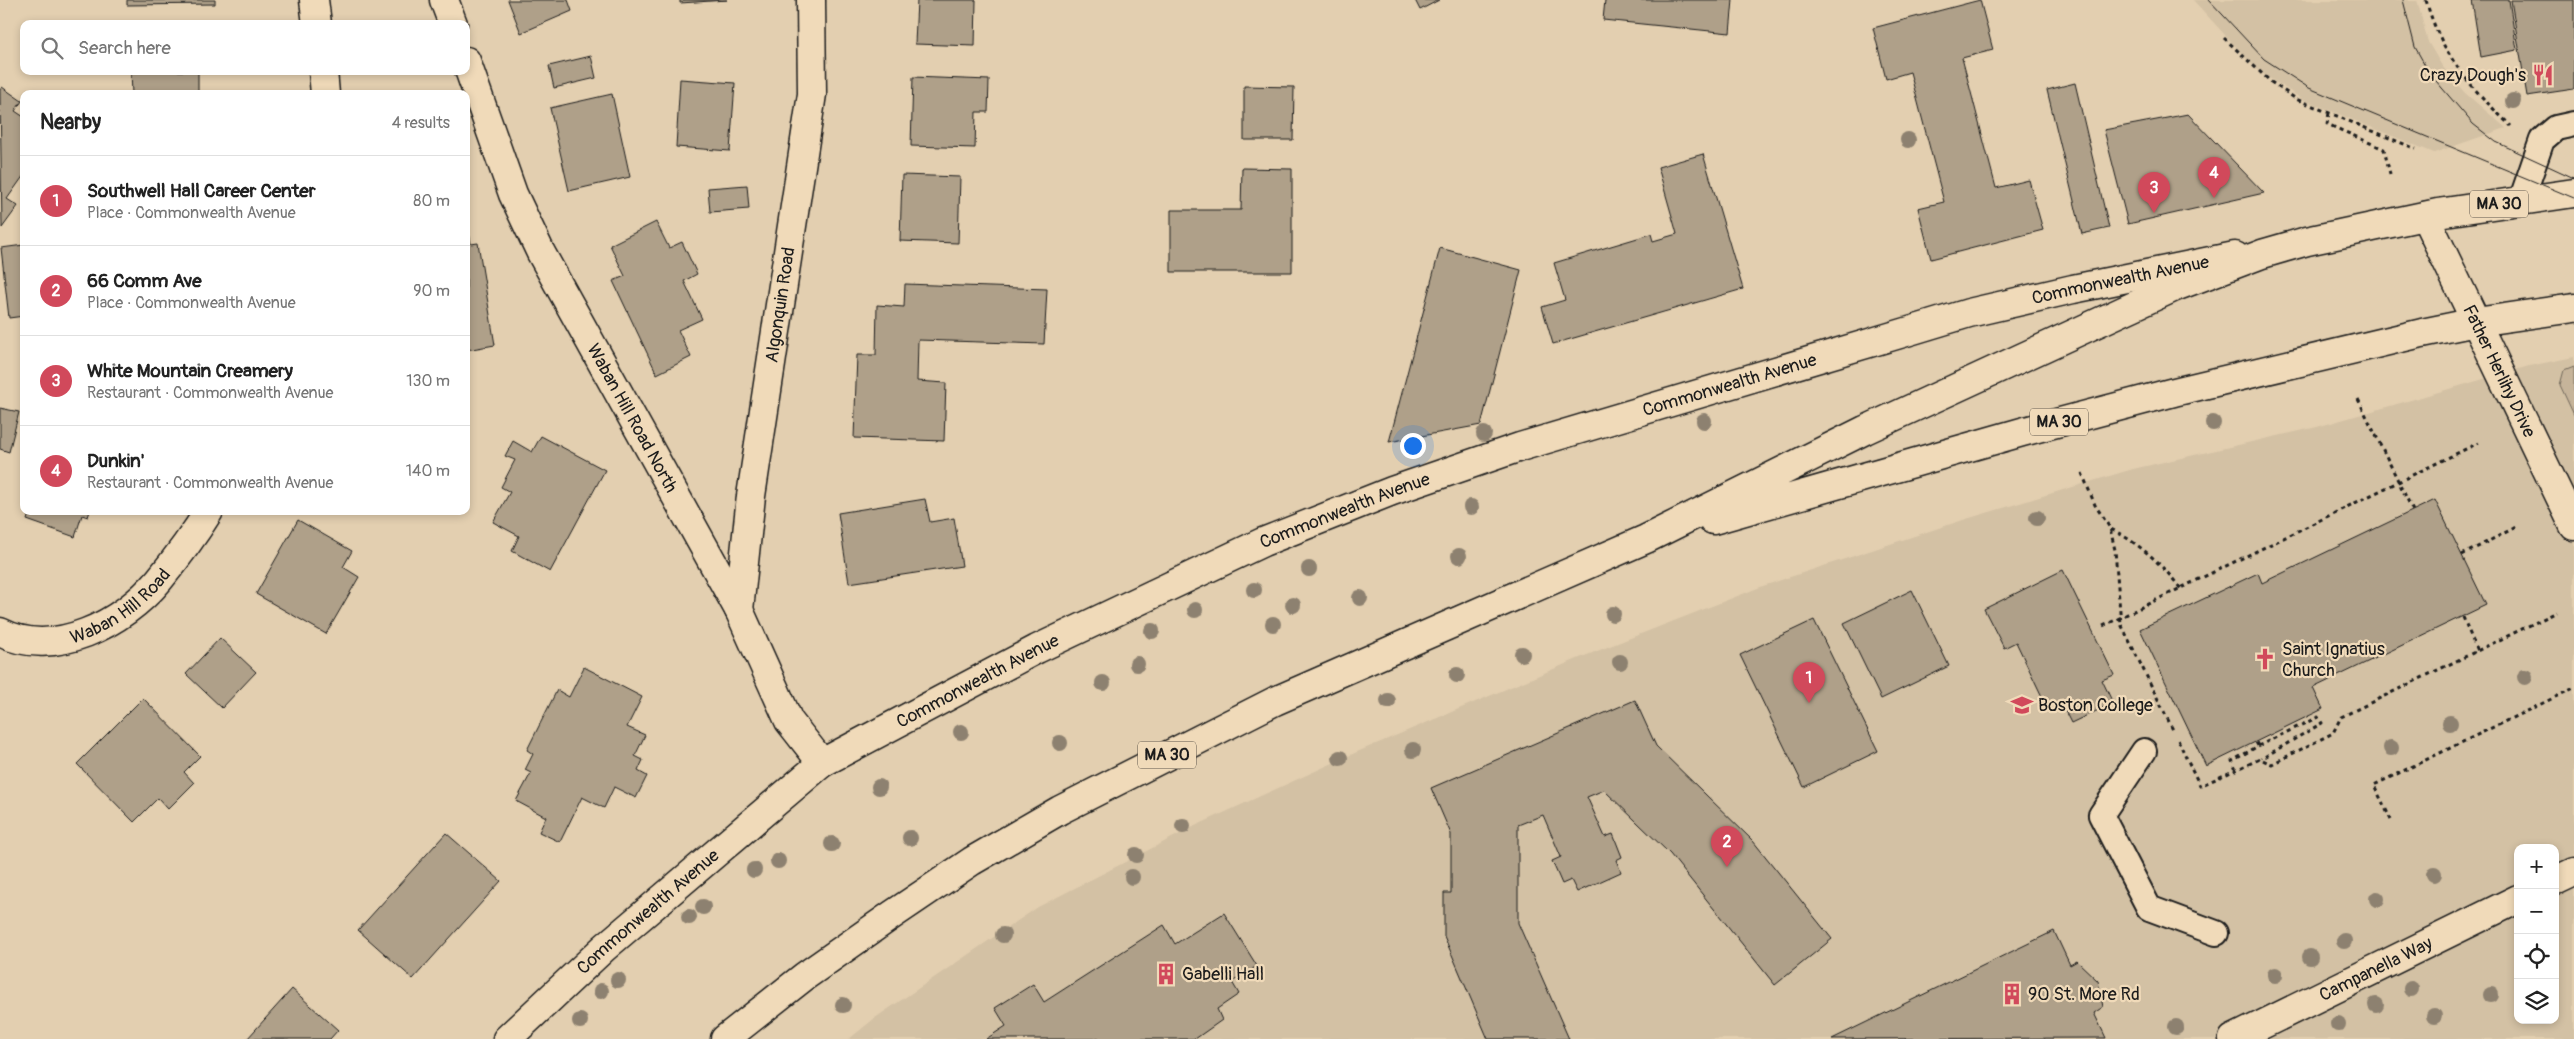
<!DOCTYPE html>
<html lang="en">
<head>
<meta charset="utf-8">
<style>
	body { margin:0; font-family:Pangolin,sans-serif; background:#f6f6f6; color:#222 }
	.controls { position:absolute; right:15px; bottom:15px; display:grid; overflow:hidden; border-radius:10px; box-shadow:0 2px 8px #0003 }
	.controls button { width:45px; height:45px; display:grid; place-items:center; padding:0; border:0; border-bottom:1px solid #e0e0e0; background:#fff; color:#222; font:25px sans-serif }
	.you { position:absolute; left:1412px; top:445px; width:18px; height:18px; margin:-12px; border:4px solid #fff; border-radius:50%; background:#1a73e8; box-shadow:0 0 0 8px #1a73e833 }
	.badge { display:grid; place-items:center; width:32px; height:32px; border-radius:50%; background:#d1495b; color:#fff; font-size:16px; font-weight:700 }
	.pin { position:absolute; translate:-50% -41px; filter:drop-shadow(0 1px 2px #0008) }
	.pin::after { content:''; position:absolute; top:26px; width:18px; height:15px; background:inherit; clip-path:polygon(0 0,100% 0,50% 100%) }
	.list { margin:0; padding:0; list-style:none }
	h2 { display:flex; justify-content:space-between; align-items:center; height:65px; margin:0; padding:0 20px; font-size:21px }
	h2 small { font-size:16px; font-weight:400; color:#767676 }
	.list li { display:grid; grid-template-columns:32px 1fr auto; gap:15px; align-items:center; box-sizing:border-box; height:90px; padding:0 20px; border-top:1px solid #e0e0e0 }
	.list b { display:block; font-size:19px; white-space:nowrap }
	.list p { margin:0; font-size:16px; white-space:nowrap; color:#767676 }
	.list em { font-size:16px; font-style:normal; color:#767676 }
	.icon { flex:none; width:28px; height:28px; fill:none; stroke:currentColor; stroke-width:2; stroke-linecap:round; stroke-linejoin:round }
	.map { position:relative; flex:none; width:2574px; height:1039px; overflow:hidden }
	.search { position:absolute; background:#fff; box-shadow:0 2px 8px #0003; left:20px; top:20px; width:450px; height:55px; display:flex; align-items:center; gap:12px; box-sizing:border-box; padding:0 18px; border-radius:10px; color:#767676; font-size:19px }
	.panel { position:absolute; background:#fff; box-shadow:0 2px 8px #0003; left:20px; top:90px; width:450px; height:425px; border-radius:10px }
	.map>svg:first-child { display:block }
	.built { fill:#d3c1a4; fill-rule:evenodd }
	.green { fill:#c6b49a; stroke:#71685b }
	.building { fill:#afa089; stroke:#1c1c1c }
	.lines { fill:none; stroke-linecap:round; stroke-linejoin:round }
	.lane-casing { stroke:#1c1c1c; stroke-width:28 }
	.street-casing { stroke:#1c1c1c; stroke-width:31 }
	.primary-casing { stroke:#1c1c1c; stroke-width:31 }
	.path { stroke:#1c1c1c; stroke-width:3; stroke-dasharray:4 4; stroke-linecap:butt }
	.lane { stroke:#f0dab9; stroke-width:24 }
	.street { stroke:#f0dab9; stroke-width:28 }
	.primary { stroke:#f0dab9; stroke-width:28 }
	.tram { stroke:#1c1c1c; stroke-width:1 }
	.tree { fill:#8d8170 }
	.labels { text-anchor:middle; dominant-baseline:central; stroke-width:4.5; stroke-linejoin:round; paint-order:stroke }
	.shield { fill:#f0dab9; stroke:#5c554b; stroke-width:1 }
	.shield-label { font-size:16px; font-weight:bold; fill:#1c1c1c }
	.poi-label { font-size:18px; fill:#1c1c1c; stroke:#f0dab9; text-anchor:start }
	.street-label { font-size:18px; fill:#1c1c1c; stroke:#f0dab9 }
</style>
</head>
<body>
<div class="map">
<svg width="2574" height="1039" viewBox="0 0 2574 1039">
	<rect width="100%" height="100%" fill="#e3cfb0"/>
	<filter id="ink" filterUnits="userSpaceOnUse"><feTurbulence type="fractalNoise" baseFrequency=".02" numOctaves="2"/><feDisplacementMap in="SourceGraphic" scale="10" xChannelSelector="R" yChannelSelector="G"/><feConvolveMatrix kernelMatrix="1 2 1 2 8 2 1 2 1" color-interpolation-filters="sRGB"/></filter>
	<g filter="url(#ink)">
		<!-- built -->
		<path class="built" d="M2193 0H2417L2428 42 2442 66 2465 93 2506 128 2434 153 2302 99 2257 70Z
			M2574 357V1039H849L875 1018 1038 907 1195 826 1357 752 1582 657 1763 586 1963 520 2133 469 2317 427 2529 366ZM2518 848H2555V1020H2518Z"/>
		<!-- green -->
		<path class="green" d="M2574 366V415L2560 385 2564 370Z"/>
		<!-- building -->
		<path class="building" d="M127 0H215V4L127 5Z
			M508 0H568L572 11 521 33Z
			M680 0H727L680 3Z
			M917 0H976L975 46 915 44Z
			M1415 0H1439L1420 10Z
			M1605 0H1733L1730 33 1603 20Z
			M1980 0 1993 50 1962 58 1996 188 2029 180 2043 230 1931 259 1918 208 1944 202 1910 72 1886 79 1873 28Z
			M2472 0H2509L2517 50 2481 57Z
			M2511 0H2574V89L2527 96Z
			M591 56 596 78 554 88 549 66Z
			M131 71H198V94H132Z
			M913 77 989 80 988 112H976L975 148 911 146Z
			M680 79 735 83 730 151 676 147Z
			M2075 83 2109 228 2082 234 2047 90Z
			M1244 86 1294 87 1293 140H1244Z
			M2 87 22 101 15 111 24 117V175L7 199 18 206 2 228 0 90Z
			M612 94 630 177 569 191 550 108Z
			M2188 114 2264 193 2128 224 2104 130Z
			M1703 154 1743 289 1553 344 1542 307 1565 300 1554 263 1651 234 1653 241 1677 234 1658 167Z
			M1242 168 1292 169V272H1171V210H1241Z
			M902 175 960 177 958 243 900 241Z
			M747 185 749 209 710 212 708 188Z
			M466 216 471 244 478 243 495 345 466 350Z
			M656 222 669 248 682 242 697 274 684 281 702 319 678 330 691 357 657 374 613 281 625 276 610 245Z
			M24 245V316L9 318 1 248Z
			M1440 248 1521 270 1481 425 1389 442Z
			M905 284 1047 289 1044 344 918 340 917 381 946 383 944 441 854 438 857 355H876L877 305 904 307Z
			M0 408 19 412 9 452 0 449Z
			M541 436 605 470 550 572 512 551 519 536 493 522 510 492 501 487 515 460 505 456 513 441 532 452Z
			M925 499 930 522 954 518 962 566 849 583 838 513Z
			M2435 500 2486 605 2313 688 2323 709 2206 766 2140 629 2258 573 2262 583Z
			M30 511H90L88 517 82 515 75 537 27 520Z
			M298 520 352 551 343 567 359 577 326 634 256 594Z
			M2063 570 2114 675 2102 680 2113 703 2071 723 2060 701 2047 707 2016 642 2004 648 1984 609Z
			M1912 590 1949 666 1881 699 1844 623Z
			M1814 620 1878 751 1804 787 1740 655Z
			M220 638 256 672 222 708 186 674Z
			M584 667 642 697 627 727 645 735 635 756 643 760 638 771 647 776 636 798 614 787 604 808 582 797 560 842 539 832 546 817 516 801 531 773 525 770 533 754 527 750 557 690 569 697Z
			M143 698 200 756 184 772 194 783 168 809 158 798 134 822 77 764Z
			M1635 700 1656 746 1753 841 1832 939 1775 985 1670 854 1604 790 1587 797 1605 837 1613 834 1622 857 1616 860 1621 872 1577 892 1571 880 1562 884 1552 861 1561 857 1543 815 1518 825V923L1569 1039H1488L1444 936V893H1451V834L1431 788Z
			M446 833 501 881 413 979 358 930Z
			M1224 913 1257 966 1232 982 1239 994 1217 1009 1222 1020 1195 1039H986L1006 1026 995 1008 1033 984 1044 1002 1164 925 1175 944Z
			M2054 931 2070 965 2077 961 2098 981 2103 1007 2094 1013 2106 1038 1832 1039Z
			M292 989 338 1030 330 1039H247Z"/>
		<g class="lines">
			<!-- lane casing -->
			<g class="lane-casing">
				<path id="lane" d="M2521 201 2542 140 2556 128 2574 124
					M2144 751 2101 815 2149 908 2216 933"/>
			</g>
			<!-- street casing -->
			<g class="street-casing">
				<g id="street">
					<path d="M314 0 317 24"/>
					<path d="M444 0 453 24"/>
					<path id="s1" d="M466 61 513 194 541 253 739 610 789 721 822 763"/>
					<path d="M323 71 325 94"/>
					<path id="s2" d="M2425 216 2574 526"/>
					<path id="s3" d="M739 610 751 496 812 94 811 0"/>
					<path id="s4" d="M0 632C54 660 123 623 159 580 177 558 194 535 209 511"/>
					<path d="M2555 881 2574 872"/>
					<path id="s5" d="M507 1039 604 948 822 763 1037 649 1263 542 1392 491 1520 447 1903 333 1969 313 2073 289 2235 256"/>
					<path id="s6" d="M2233 1039 2518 899"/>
				</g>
			</g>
			<!-- primary casing -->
			<g class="primary-casing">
				<path id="primary" d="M1713 520 2022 432 2174 392 2422 333 2476 322 2574 308
					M725 1039 805 976 892 915 972 861 1060 810 1275 701 1646 539 1865 430 2175 287 2262 254 2307 241 2438 213 2574 193"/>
			</g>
			<!-- path -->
			<path class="path" d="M2426 0C2441 55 2471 88 2511 126
				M2224 38 2271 82 2296 99 2416 149
				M2329 113 2327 124 2384 149 2390 174
				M2358 399 2413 511
				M2082 473 2095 505 2110 528 2115 550 2121 624 2174 732
				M2111 529C2140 544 2161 563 2181 589
				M2462 555 2516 527
				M2463 617 2477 651
				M2103 626 2478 443
				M2178 740 2200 786 2260 759 2272 764 2333 733 2341 717 2557 612
				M2258 746 2318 717 2322 723 2261 759
				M2236 770 2232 761 2258 746 2256 742
				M2391 820 2374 785 2574 688"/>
			<!-- lane -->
			<use href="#lane" class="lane"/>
			<!-- street -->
			<use href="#street" class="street"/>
			<!-- primary -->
			<use href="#primary" class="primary"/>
			<!-- tram -->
			<path class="tram" d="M2209 0 2264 59 2309 88 2574 198
				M2403 0 2415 47 2430 74 2473 124 2496 142 2574 178"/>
		</g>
		<!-- trees -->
		<g class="tree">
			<circle cx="2513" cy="101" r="8"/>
			<circle cx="1908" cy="140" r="8"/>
			<circle cx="1704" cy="421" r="8"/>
			<circle cx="2213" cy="423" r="8"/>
			<circle cx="1484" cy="434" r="8"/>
			<circle cx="1471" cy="507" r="8"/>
			<circle cx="2037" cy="518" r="8"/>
			<circle cx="1459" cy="556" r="8"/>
			<circle cx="1309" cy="569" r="8"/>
			<circle cx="1254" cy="590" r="8"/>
			<circle cx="1360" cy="598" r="8"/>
			<circle cx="1293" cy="605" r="8"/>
			<circle cx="1195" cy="610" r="8"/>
			<circle cx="1613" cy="614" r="8"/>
			<circle cx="1273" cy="624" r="8"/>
			<circle cx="1152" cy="631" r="8"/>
			<circle cx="1522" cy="654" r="8"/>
			<circle cx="1620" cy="662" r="8"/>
			<circle cx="1137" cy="664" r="8"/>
			<circle cx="1457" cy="675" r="8"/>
			<circle cx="2525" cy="677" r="8"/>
			<circle cx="1103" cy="683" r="8"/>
			<circle cx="1388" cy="701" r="8"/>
			<circle cx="2450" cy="723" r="8"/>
			<circle cx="961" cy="732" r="8"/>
			<circle cx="1060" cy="743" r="8"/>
			<circle cx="2391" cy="748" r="8"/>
			<circle cx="1413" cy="750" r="8"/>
			<circle cx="1340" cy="758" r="8"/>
			<circle cx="879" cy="787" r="8"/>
			<circle cx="1183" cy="826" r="8"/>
			<circle cx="910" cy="838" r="8"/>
			<circle cx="832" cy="844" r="8"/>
			<circle cx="1136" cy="855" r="8"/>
			<circle cx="778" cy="861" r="8"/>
			<circle cx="754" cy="870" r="8"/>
			<circle cx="2434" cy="874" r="8"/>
			<circle cx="1132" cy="877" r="8"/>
			<circle cx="2377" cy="899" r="8"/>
			<circle cx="703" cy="907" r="8"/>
			<circle cx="689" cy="917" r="8"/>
			<circle cx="1003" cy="935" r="8"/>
			<circle cx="2344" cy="941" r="8"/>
			<circle cx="2310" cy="957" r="8"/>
			<circle cx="2275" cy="975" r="8"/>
			<circle cx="618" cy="980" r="8"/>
			<circle cx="2411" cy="989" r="8"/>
			<circle cx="601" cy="991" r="8"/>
			<circle cx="2491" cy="995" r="8"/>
			<circle cx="843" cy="1005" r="8"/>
			<circle cx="2376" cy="1005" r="8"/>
			<circle cx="2434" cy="1016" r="8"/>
			<circle cx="580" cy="1021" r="8"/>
			<circle cx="2338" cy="1024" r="8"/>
			<circle cx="2176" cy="1027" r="8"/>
		</g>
	</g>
	<!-- icons -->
	<defs>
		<g id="restaurant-bare" transform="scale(1.725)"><path d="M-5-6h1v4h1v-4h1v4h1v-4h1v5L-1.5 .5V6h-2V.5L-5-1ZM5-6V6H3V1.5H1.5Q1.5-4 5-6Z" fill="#d1495b" stroke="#f0dab9" stroke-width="2.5" paint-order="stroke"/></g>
		<g id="church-bare" transform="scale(1.725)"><path d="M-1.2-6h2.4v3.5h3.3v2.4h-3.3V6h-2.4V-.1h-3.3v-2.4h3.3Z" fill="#d1495b" stroke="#f0dab9" stroke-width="2.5" paint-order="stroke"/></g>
		<g id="university-bare" transform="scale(1.725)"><path d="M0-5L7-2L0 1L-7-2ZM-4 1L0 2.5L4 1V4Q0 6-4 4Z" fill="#d1495b" stroke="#f0dab9" stroke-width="2.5" paint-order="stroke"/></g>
		<g id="building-bare" transform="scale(1.725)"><path d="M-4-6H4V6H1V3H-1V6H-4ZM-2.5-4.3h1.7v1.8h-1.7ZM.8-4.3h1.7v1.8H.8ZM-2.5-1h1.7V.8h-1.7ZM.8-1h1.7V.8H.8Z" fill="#d1495b" stroke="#f0dab9" stroke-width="2.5" paint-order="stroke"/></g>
	</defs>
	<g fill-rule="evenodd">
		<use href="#restaurant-bare" x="2543" y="75"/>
		<use href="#church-bare" x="2265" y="659"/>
		<use href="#university-bare" x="2022" y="705"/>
		<use href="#building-bare" x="1166" y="974"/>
		<use href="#building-bare" x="2012" y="994"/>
	</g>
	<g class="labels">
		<!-- shield labels -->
		<g class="shield">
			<rect x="2470" y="190.5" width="58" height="27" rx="4"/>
			<rect x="2030" y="408.5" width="58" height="27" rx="4"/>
			<rect x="1138" y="741.5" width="58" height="27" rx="4"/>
		</g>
		<g class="shield-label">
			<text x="2499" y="204">MA 30</text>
			<text x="2059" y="422">MA 30</text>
			<text x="1167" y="755">MA 30</text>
		</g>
		<!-- poi labels -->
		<g class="poi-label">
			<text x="2526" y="75" text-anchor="end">Crazy Dough's</text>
			<text x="2282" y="649">Saint Ignatius<tspan x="2282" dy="21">Church</tspan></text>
			<text x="2038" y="705">Boston College</text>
			<text x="1182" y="974">Gabelli Hall</text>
			<text x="2028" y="994">90 St. More Rd</text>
		</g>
		<!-- street labels -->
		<g class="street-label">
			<text stroke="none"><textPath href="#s5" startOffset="1810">Commonwealth Avenue</textPath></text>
			<text stroke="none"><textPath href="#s3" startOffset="308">Algonquin Road</textPath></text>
			<text stroke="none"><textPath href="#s2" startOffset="172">Father Herlihy Drive</textPath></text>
			<text stroke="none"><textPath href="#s5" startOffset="1405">Commonwealth Avenue</textPath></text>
			<text stroke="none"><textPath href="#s1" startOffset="395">Waban Hill Road North</textPath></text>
			<text stroke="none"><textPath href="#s5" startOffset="1000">Commonwealth Avenue</textPath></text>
			<text stroke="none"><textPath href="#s4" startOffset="132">Waban Hill Road</textPath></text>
			<text stroke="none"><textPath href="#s5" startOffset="595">Commonwealth Avenue</textPath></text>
			<text stroke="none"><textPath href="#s5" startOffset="190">Commonwealth Avenue</textPath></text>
			<text stroke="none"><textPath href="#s6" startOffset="159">Campanella Way</textPath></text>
		</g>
	</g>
</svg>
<div class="controls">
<button>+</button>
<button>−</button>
<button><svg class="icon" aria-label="locate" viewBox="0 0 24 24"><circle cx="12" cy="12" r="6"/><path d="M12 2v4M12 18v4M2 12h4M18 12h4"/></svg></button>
<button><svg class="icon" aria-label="layers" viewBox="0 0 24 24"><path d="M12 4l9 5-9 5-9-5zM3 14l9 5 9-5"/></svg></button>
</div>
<div class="you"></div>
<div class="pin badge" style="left:1809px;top:703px">1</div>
<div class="pin badge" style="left:1727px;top:867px">2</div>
<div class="pin badge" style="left:2154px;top:213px">3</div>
<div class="pin badge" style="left:2214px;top:198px">4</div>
<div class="search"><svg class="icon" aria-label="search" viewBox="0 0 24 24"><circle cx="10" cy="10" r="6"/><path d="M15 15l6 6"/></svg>Search here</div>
<section class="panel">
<h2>Nearby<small>4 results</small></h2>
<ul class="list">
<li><span class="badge">1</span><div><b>Southwell Hall Career Center</b><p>Place · Commonwealth Avenue</p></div><em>80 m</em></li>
<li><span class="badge">2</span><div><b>66 Comm Ave</b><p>Place · Commonwealth Avenue</p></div><em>90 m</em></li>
<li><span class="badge">3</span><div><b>White Mountain Creamery</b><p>Restaurant · Commonwealth Avenue</p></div><em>130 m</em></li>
<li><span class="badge">4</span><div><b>Dunkin'</b><p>Restaurant · Commonwealth Avenue</p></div><em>140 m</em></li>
</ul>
</section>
</div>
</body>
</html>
